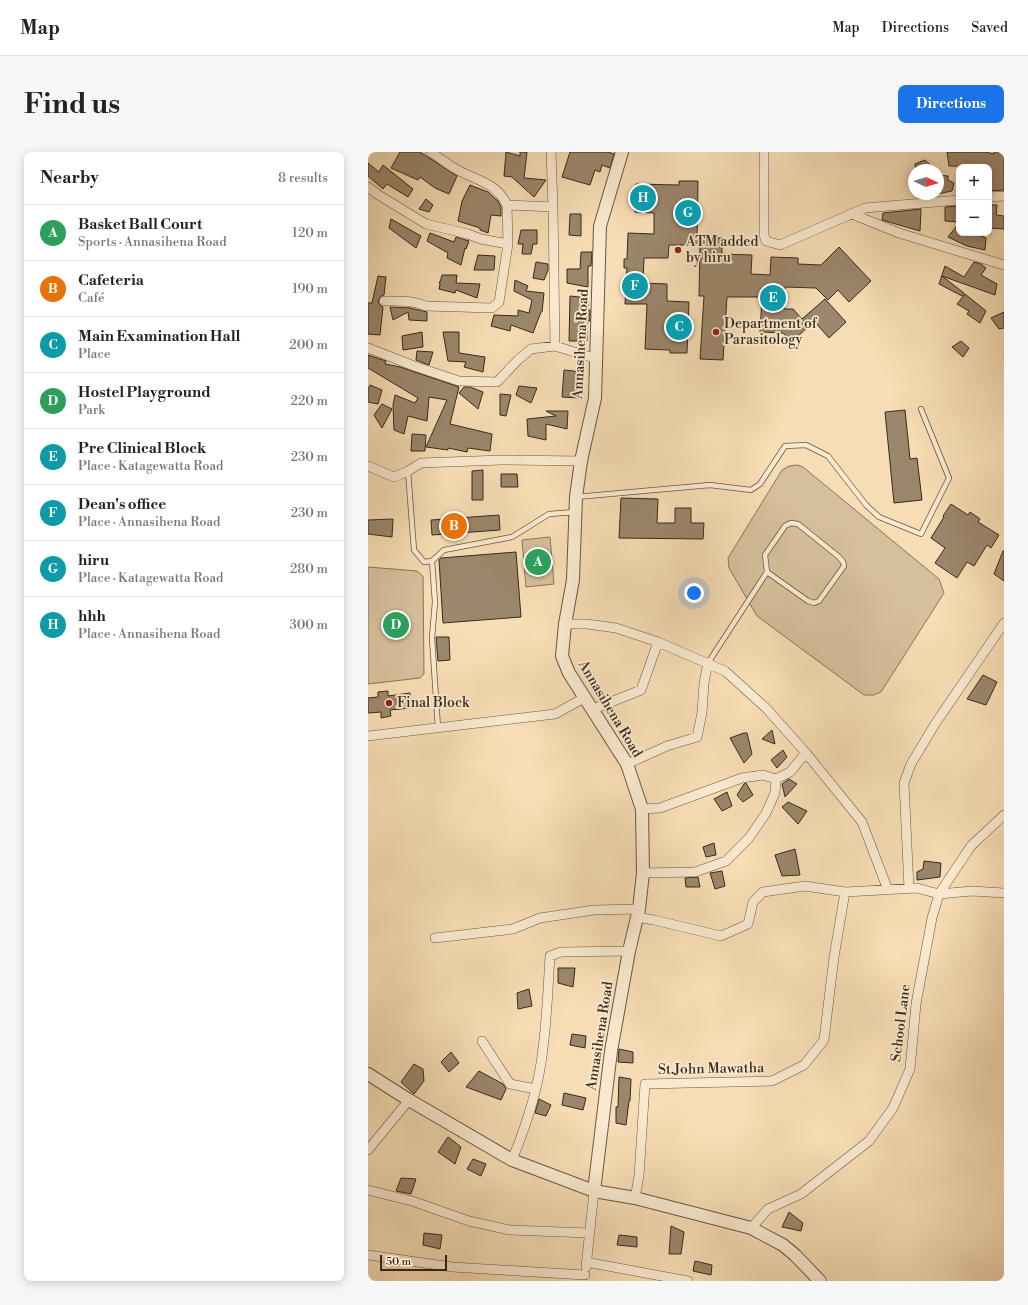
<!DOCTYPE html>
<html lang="en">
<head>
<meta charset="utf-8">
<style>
	body { margin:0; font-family:"Libre Bodoni",serif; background:#f6f6f6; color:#222 }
	.controls { position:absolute; right:12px; top:12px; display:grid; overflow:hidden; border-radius:8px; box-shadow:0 2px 10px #0003 }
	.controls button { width:36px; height:36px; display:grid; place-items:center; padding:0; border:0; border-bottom:1px solid #e0e0e0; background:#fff; color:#222; font:20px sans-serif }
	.compass { position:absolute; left:540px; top:12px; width:36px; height:36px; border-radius:50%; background:#fff; box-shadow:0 2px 10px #0003; rotate:94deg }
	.scale { position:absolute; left:12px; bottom:10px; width:67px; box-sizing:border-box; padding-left:4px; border:2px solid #372a1b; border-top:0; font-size:11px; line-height:14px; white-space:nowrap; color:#372a1b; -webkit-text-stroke:3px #fae9cf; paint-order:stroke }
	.you { position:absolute; left:326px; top:441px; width:14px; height:14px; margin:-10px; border:3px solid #fff; border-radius:50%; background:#1a73e8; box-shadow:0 0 0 6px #1a73e833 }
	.badge { display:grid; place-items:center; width:26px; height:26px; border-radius:50%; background:#1a73e8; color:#fff; font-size:13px; font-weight:700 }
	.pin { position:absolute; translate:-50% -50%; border:2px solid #fff; box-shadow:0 1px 4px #0006 }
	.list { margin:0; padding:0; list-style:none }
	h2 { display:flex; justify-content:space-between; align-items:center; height:52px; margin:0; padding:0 16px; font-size:17px }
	h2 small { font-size:13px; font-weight:400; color:#767676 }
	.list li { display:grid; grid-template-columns:26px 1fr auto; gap:12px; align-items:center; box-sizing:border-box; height:56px; padding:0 16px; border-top:1px solid #e0e0e0 }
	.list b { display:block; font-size:15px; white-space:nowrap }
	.list p { margin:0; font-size:13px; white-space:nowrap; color:#767676 }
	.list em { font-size:13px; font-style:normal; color:#767676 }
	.map { position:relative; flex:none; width:636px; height:1129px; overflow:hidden; border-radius:8px }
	header { display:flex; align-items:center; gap:24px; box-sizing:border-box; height:56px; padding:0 20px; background:#fff; border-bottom:1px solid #e0e0e0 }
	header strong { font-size:19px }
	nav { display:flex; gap:22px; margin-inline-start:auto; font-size:14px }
	.intro { display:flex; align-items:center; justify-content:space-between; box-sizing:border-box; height:96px; padding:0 24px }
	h1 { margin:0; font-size:28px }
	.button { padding:10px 18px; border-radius:8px; background:#1a73e8; color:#fff; font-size:14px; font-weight:700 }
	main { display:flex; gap:24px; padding:0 24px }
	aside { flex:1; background:#fff; border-radius:8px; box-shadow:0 2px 10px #0003 }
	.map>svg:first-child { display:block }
	.green { fill:#d6bf9b; stroke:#86745b }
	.building { fill:#9b876b; stroke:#372a1b }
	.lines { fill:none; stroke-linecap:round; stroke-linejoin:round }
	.service-casing { stroke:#675742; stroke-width:6 }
	.minor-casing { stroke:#675742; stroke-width:10 }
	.tertiary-casing { stroke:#675742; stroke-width:14 }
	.service { stroke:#fae9cf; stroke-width:4.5 }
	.minor { stroke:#fae9cf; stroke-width:9 }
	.tertiary { stroke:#fae9cf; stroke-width:12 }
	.poi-dot { fill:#8f2418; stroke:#fae9cf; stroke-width:1.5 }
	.labels { text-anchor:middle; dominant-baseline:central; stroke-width:3.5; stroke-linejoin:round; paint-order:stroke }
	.poi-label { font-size:14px; fill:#372a1b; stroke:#fae9cf; text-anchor:start }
	.street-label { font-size:14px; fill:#372a1b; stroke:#fae9cf }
</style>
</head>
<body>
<header>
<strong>Map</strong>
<nav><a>Map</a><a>Directions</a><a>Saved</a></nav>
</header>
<div class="intro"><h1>Find us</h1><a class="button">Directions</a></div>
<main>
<aside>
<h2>Nearby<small>8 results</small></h2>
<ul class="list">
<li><span class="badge" style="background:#2e9e5b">A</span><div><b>Basket Ball Court</b><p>Sports · Annasihena Road</p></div><em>120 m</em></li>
<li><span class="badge" style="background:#e8710a">B</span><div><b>Cafeteria</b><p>Café</p></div><em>190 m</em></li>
<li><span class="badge" style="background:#0f9aa8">C</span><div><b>Main Examination Hall</b><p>Place</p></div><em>200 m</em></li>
<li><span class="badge" style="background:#2e9e5b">D</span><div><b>Hostel Playground</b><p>Park</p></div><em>220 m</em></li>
<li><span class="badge" style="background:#0f9aa8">E</span><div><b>Pre Clinical Block</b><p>Place · Katagewatta Road</p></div><em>230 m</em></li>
<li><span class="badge" style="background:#0f9aa8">F</span><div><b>Dean's office</b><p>Place · Annasihena Road</p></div><em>230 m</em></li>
<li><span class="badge" style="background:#0f9aa8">G</span><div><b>hiru</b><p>Place · Katagewatta Road</p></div><em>280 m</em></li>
<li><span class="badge" style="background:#0f9aa8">H</span><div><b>hhh</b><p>Place · Annasihena Road</p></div><em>300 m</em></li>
</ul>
</aside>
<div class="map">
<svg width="636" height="1129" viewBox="0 0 636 1129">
	<rect width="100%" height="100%" fill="#f7ddb5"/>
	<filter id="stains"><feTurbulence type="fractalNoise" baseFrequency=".005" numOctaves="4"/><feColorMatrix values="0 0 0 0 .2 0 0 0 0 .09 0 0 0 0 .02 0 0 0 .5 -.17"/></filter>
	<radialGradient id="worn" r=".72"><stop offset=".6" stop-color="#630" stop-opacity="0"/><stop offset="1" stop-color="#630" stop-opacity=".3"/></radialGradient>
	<!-- green -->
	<path class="green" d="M430 313 435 315 571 427 576 441 513 540 506 543H496L389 464 361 416 360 406 414 318 421 314Z
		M182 385 186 432 158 435 154 388Z
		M0 415 49 419 55 424 56 522 52 526 0 532Z"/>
	<!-- building -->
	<path class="building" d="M32 0H52L89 24 81 42 67 36 52 25 50 28 23 16Z
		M138 0 152 4V0H159L156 26 178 28 166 45 144 25 136 24Z
		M202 0H240L246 2 242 16 234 13 232 20 227 18 222 33 194 25Z
		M579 0H617L626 2V0H636V38L621 39V15L581 14Z
		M557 8 568 18H548L547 12Z
		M0 11 11 20 15 13 45 37 40 45 19 32 15 37 0 24Z
		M570 23 580 24V28L586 31 584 39 570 42Z
		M311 29H330L329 86H354V102L384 103 383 122 402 123 403 105 430 106V112L453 113 471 95 503 129 481 150 470 138 460 148 448 136 417 135 416 157H425L434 167 457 147 478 170 461 186 446 169 424 190 415 181 392 180 394 145H359L355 208 332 207 336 144H331L332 93H301L300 106H276L275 131 299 132V149L321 150 319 201H302V198L277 197 279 152H257L259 116H256V107H259L260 81 286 82V61L267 60 268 32 311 33Z
		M102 33 120 40 130 49 133 55V64L123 63 120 81 112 78V76L90 69 94 49Z
		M58 47 65 53 61 60 51 57Z
		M621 53H629L628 63 636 64V77L621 76Z
		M591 54V70L577 69V55Z
		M553 57 552 79 514 68 515 61Z
		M202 62H213V84L201 83Z
		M23 67 53 84 48 96 21 76Z
		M591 71V81H606L618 86 617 98 599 94 580 85Z
		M153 78H169V92H165L163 102H154L155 92H150Z
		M62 81 86 90 88 85 101 89 98 97 97 96 93 113 79 106 80 101 59 89Z
		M213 100H224L223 114H220V135L199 131V117H212Z
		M110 103 127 104 126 118H106Z
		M168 110 180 112V118L176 128 165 126Z
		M606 110 613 112 618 116 613 123 629 132 627 143 574 124 596 141 594 144 571 132 577 114 596 125Z
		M74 123H89L88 131 112 132 109 146 88 138 87 141 71 137 72 132 71 130H72Z
		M10 124 18 125 16 143 13 144 10 149 11 152 15 155 12 183 0 182V151H4Z
		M147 128 160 134 158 139 176 141 174 160H173L165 181 143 173 142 179 123 174 126 163 150 164V158L161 161 164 148 146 139Z
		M597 142 618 159 612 171 599 162 601 159 589 152Z
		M202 144 220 146V158H222V169H219V189H201Z
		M22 155 42 156 59 160V169L41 168 40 160 25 168Z
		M636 160V176L631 177 623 166Z
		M54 180 55 195 35 198 34 184Z
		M75 180H91V201L117 205 115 220 96 215 98 210 80 209Z
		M593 189 601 196 595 205 584 195Z
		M49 199 65 200 61 213 48 208Z
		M0 203 18 209 17 212 32 215 91 235 82 272 124 282 122 299 100 296 99 300 80 296V298L58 295 79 248 61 245 59 269 40 264 36 282 26 278 25 253 27 243 47 251 50 246 0 216Z
		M196 218 214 220 212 246 194 245Z
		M2 233 14 238 10 252 0 250V237Z
		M151 234 169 236 163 251 148 243Z
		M96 235H102L115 240 110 257 91 241Z
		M132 242 143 243 138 264 132 263Z
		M14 252 24 257 14 276 6 263Z
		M537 258 542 307 549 306 554 348 526 351 517 260Z
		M178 259H200L199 277 178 272V288L160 284 159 267 188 264Z
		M44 282 58 283 57 299H43Z
		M115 318V348H104V319Z
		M133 322H149L150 335H133Z
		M253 346 290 347 289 371H307V356H323V371H336L335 387 251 386Z
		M583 352 600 363 602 360 612 367 610 370 631 383 623 396 619 393 606 414 599 410 589 426 567 411 577 396 563 386 576 365 575 364Z
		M131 363 132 378 64 383 63 368Z
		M25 367 24 385 0 382V368Z
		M635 399H636V429L626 422Z
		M148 400 153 465 75 471 71 408 73 406Z
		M68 485H81L82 508 70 509Z
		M615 523 629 530 618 553 599 547Z
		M20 539V544L42 541 43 556 22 558 23 564 13 566V560L0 561V546L10 545V540Z
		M404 578 407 592 394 587Z
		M376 581H379L384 602 376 611 362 586Z
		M415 598 419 605 409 616 403 608Z
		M421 627 429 632 417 645 414 632Z
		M378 631 385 643 375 650 369 643 376 632Z
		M359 640 364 654 354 659 346 647Z
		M420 650 439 659 430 672 414 655Z
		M346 691 348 703 338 705 335 695Z
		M427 697 432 723 414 724 407 703Z
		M556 709 573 711 572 725 549 728V720L555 717Z
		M354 719 357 734 347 737 342 721Z
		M330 725 332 735H318L317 726Z
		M190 816H207L205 835 190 831Z
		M161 837 164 854 150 857 149 841Z
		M204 882 218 884 217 896 202 893Z
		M251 897 265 900V911L250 910Z
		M83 900 91 911 81 920 73 910Z
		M46 912 55 917 56 929 46 942 33 930Z
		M111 919 135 932 138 937 133 948 98 935Z
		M251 925 263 927 262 949H261L258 973 248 971V955H250Z
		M196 941 218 946 215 958 194 953Z
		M171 947 183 953 178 964 167 961Z
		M80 985 93 995 87 1012 70 1000Z
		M105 1007 118 1012 113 1024 99 1017Z
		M33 1026 48 1027 43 1042 28 1039Z
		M421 1060 435 1071 433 1079 414 1075Z
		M303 1074 316 1080 313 1102H301Z
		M56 1081 74 1083 72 1097 55 1093Z
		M251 1083 269 1085V1095L249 1093Z
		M327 1109 344 1113 343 1123 325 1119Z"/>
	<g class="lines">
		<!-- service casing -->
		<g class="service-casing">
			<path id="service" d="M40 319 46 398 56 410 64 409 76 398 144 385 181 362 207 360
				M208 345 342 333 383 338 392 332 417 294 438 293 460 304 498 353 511 365 553 382 581 326 553 257
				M64 409 67 450 64 486 70 576
				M340 511 399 420 397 403 417 374 423 371 430 372 471 405 475 410 476 414 451 449 446 451 440 449 399 420"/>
		</g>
		<!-- minor casing -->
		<g class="minor-casing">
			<path id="minor" d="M63 0C70 5 78 11 86 16 106 28 129 30 139 53
				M396 0V83L398 89 412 93 497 56 591 48
				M0 35 9 42 58 72 100 82 113 87 140 92
				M621 45 636 44
				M185 55 187 194
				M484 62 531 81 636 113
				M16 149C31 149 44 148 58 154L124 156 131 150 140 92 139 53 185 55 183 0
				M0 196 46 214 91 229 129 230 150 208 163 197 187 194 229 207
				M0 314 26 325 40 319 53 311 133 308 213 309
				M197 472H219L248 476 290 490 357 519 398 556 438 601 494 670 520 738
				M223 558 273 538 290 490
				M0 584 187 562 216 546
				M259 612 299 594 329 585 334 561 336 531 340 511
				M274 657 292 656 374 626 395 623 408 627 422 620 438 601
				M275 721 327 720 358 709 381 686 398 661 407 641 408 627
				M541 736 536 631 543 612 567 572 636 471
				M269 765 286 768 353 784 380 772 385 750 395 740 437 734 477 740 549 736 571 742 604 739 636 741
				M67 786 145 777 172 766 226 758 271 757
				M114 889 142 932 168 937
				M0 998 41 948
				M144 1008C159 972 171 935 175 896 179 866 180 835 182 804L193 800 261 799
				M0 1038 44 1049 101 1069 142 1078 221 1081
				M267 1046 271 1024 277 932 404 929 436 913 456 888 466 805 477 740
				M383 1076 400 1057 433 1042 501 989 525 956 542 917 548 852 564 766 571 742 603 694 636 663
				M0 1103 84 1115 217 1123
				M218 1110 320 1129
				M218 1115 226 1039"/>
		</g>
		<!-- tertiary casing -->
		<g class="tertiary-casing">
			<path id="tertiary" d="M0 922 41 948 144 1008 226 1039 267 1046 383 1076 415 1093 427 1103 452 1129
				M226 1039 243 899 261 799 271 757 275 721 274 657 259 612 201 521 194 504 197 472 205 428 208 345 213 309 227 246 232 74 254 0"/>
		</g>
		<!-- service -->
		<use href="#service" class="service"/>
		<!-- minor -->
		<use href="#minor" class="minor"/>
		<!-- tertiary -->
		<use href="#tertiary" class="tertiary"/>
	</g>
	<!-- markers -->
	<g class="poi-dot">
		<circle cx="310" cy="98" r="4"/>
		<circle cx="348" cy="180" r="4"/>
		<circle cx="21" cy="551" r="4"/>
	</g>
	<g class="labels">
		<!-- poi labels -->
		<g class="poi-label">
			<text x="318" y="90">ATM added<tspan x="318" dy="16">by hiru</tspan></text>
			<text x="356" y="172">Department of<tspan x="356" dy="16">Parasitology</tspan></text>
			<text x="29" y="551">Final Block</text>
		</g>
		<!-- street labels -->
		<g class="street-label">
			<text transform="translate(213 192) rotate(-87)">Annasihena Road</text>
			<text transform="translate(242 557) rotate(59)">Annasihena Road</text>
			<text transform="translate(533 871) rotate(-83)">School Lane</text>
			<text transform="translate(232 884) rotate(-81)">Annasihena Road</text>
			<text transform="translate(343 917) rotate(-1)">St.John Mawatha</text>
		</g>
	</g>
	<rect width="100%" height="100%" filter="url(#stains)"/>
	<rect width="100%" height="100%" fill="url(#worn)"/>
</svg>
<div class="controls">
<button>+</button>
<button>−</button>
</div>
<svg class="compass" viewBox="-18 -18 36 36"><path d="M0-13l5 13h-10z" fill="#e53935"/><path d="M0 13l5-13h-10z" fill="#767676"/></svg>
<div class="scale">50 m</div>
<div class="you"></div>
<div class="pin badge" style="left:170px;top:410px;background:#2e9e5b">A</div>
<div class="pin badge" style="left:86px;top:374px;background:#e8710a">B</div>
<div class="pin badge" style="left:311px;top:175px;background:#0f9aa8">C</div>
<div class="pin badge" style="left:28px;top:473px;background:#2e9e5b">D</div>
<div class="pin badge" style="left:405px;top:146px;background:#0f9aa8">E</div>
<div class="pin badge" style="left:267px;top:134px;background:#0f9aa8">F</div>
<div class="pin badge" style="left:320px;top:61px;background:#0f9aa8">G</div>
<div class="pin badge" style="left:275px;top:46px;background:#0f9aa8">H</div>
</div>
</main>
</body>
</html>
